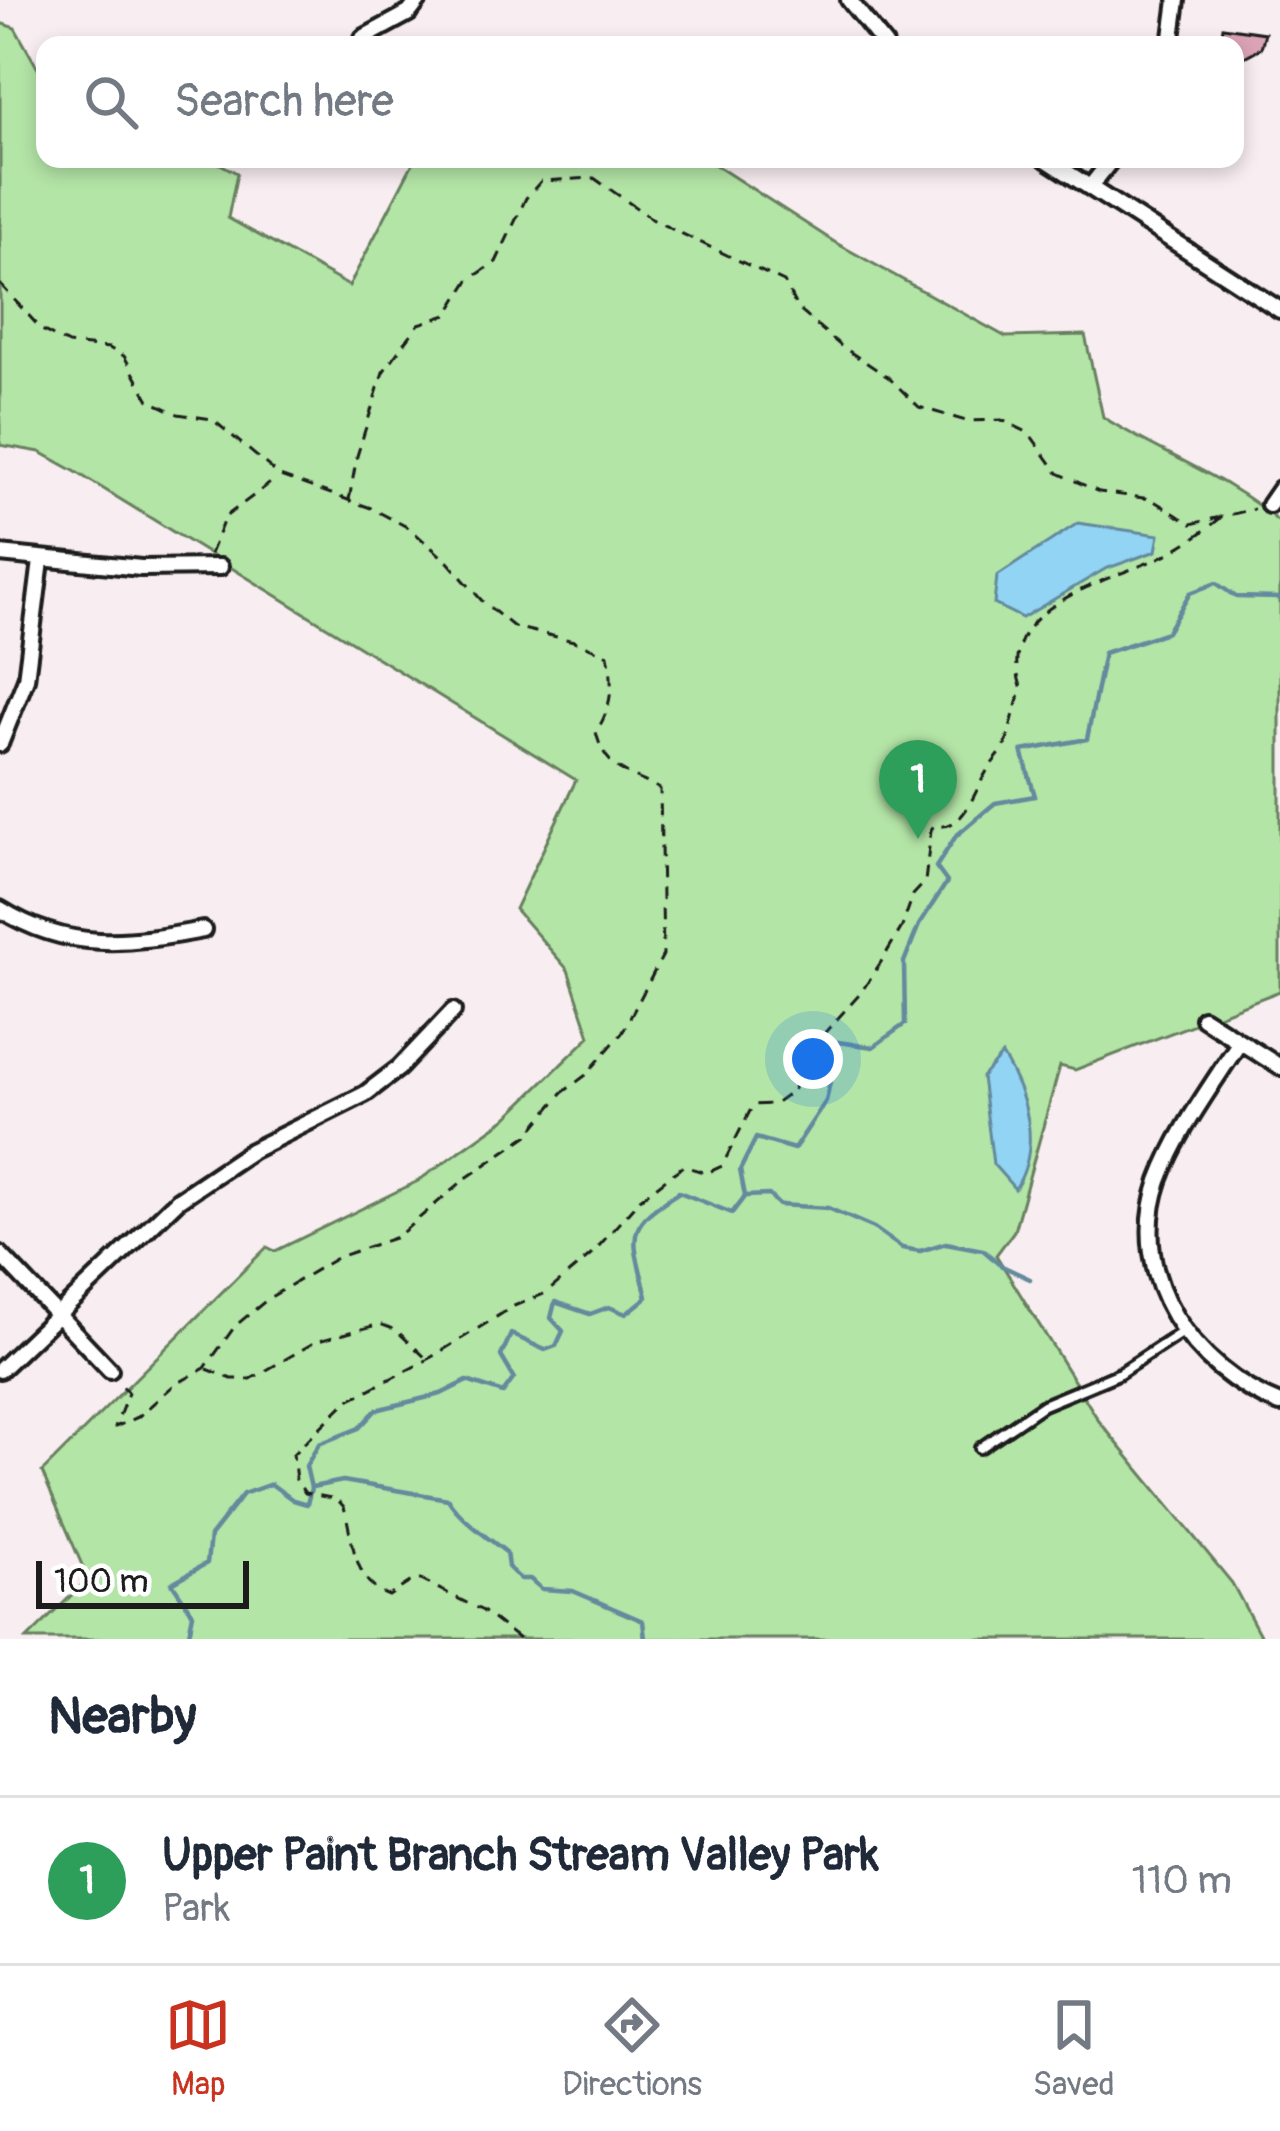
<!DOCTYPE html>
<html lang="en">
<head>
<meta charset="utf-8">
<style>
	body { margin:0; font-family:Pangolin,sans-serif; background:#f6f6f7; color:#1f2937 }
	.scale { position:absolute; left:36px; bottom:30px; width:213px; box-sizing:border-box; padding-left:12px; border:6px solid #1c1c1c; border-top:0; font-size:33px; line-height:42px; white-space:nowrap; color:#1c1c1c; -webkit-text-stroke:9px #fff; paint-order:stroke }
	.you { position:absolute; left:813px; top:1059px; width:42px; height:42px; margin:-30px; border:9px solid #fff; border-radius:50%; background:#1a73e8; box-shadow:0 0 0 18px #1a73e833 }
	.badge { display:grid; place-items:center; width:78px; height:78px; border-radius:50%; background:#c8321e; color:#fff; font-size:39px; font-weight:700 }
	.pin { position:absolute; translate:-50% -99px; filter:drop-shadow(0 3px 6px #0008) }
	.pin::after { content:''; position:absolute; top:63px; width:42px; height:36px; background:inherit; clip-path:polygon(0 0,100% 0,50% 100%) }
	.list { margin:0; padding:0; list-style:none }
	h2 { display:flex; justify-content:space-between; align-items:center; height:156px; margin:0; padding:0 48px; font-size:51px }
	h2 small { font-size:39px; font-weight:400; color:#747a83 }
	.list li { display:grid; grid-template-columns:78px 1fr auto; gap:36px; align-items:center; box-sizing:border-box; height:168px; padding:0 48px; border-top:3px solid #e0e1e3 }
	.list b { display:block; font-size:45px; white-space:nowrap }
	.list p { margin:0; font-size:39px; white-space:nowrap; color:#747a83 }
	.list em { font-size:39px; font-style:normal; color:#747a83 }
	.icon { flex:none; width:66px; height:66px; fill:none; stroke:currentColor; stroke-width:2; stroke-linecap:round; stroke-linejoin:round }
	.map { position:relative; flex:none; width:1280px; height:1639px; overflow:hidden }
	.search { position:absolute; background:#fff; box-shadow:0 6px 18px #0003; left:36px; right:36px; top:36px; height:132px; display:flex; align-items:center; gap:30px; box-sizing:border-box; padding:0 42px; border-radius:24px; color:#747a83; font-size:45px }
	.sheet { height:324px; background:#fff }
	nav { display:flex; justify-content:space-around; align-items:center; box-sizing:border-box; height:168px; border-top:3px solid #e0e1e3; background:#fff; font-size:33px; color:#747a83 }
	nav a { display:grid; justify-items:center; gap:6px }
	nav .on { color:#c8321e }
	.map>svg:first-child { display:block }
	.green { fill:#b3e5a6; stroke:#688061; stroke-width:3 }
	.water { fill:#92d4f3; stroke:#638a9d; stroke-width:3 }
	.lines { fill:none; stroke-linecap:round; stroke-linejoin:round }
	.stream { stroke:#638a9d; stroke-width:4.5 }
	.building { fill:#dba3b6; stroke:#1c1c1c; stroke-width:3 }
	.lane-casing { stroke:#1c1c1c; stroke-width:16 }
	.street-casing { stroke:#1c1c1c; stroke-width:22 }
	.path { stroke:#1c1c1c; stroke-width:3; stroke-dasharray:12 9; stroke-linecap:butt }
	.lane { stroke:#fff; stroke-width:8 }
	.street { stroke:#fff; stroke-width:14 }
</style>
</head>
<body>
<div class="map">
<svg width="1280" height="1639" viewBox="0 0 1280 1639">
	<rect width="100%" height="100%" fill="#f8edf0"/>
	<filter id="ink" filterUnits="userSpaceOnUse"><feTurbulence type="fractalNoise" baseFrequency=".00833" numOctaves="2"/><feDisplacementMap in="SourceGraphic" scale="24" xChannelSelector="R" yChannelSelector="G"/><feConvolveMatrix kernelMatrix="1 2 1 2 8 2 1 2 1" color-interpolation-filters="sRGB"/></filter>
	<g filter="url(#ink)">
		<!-- green -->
		<path class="green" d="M0 23 15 28 45 81V159H211L237 173 228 218 349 286 415 159H706L836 243 1006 337 1085 335 1103 417C1160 454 1230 477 1280 523V991L1075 1070 1060 1066 1014 1231 996 1255 1099 1421 1232 1583 1262 1639H27L88 1579 42 1472 267 1247 275 1251 418 1181 505 1119 590 1036 568 970 515 909 576 780 76 472 40 452 0 445Z"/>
		<!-- water -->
		<path class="water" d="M1078 523 1159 535 1156 551 1105 569 1022 618 994 604 997 576Z
			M1002 1055C1027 1095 1042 1146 1015 1189L993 1164 982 1077Z"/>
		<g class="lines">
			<!-- stream -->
			<path class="stream" d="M745 1196 769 1195 779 1205 828 1208 874 1228 902 1248 920 1251 946 1243 983 1250 1002 1266 1030 1279
				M312 1487 343 1481 448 1499C458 1517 488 1538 506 1552L508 1567 520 1579H530L542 1589 573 1591 643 1621 645 1639
				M188 1639 193 1614 172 1583 207 1563 210 1536 243 1494 271 1484 293 1500 307 1504 311 1488 306 1466 319 1444 359 1428 376 1410 441 1394 467 1381 503 1393 514 1378 501 1356 511 1334 545 1350 556 1346 563 1331 551 1318 555 1302 590 1314 609 1307 626 1314 647 1297C632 1235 622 1228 679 1192L732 1213 745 1196 740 1170 756 1138 794 1149 826 1101 838 1042 873 1047 905 1024 904 962 919 925 947 882 936 867 956 836 995 803 1035 796 1022 751 1087 739 1104 653 1167 632 1190 593 1216 583 1236 597 1280 598"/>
		</g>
		<!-- building -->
		<path class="building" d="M1223 27 1265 33 1261 48 1235 62V45H1220Z"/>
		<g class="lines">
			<!-- lane casing -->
			<g class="lane-casing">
				<path id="lane" d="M980 1448 1043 1405 1118 1374 1184 1331"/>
			</g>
			<!-- street casing -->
			<g class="street-casing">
				<path id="street" d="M849 0 885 45
					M363 38 409 13 419 0
					M1171 45 1177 0
					M1046 159 1280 310
					M1090 187 1112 159
					M1269 505 1280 489
					M0 554 141 568 220 567
					M0 744 26 679 41 561
					M0 909C68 952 128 944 203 930
					M1203 1018 1280 1067
					M1239 1043C1211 1087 1177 1132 1159 1181 1126 1277 1194 1371 1280 1404
					M0 1254 110 1370
					M0 1370 178 1200 251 1151 365 1094 399 1068 453 1011"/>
			</g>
			<!-- path -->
			<path class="path" d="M0 284 42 330 68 344 109 348 124 356 149 400 178 414 212 419 280 476 371 508 409 528 448 562 483 602 514 627 574 641 608 655C614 684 612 707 596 732 605 770 628 773 660 789L663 955 622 1033 586 1075 562 1093 528 1135 465 1179 397 1237 338 1257 269 1298 235 1326 205 1368 173 1386 138 1417 115 1427 128 1393 118 1380
				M349 500 357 456 383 372 419 324 447 315 469 280 496 262 526 198 541 181 594 178 655 221 784 282 797 308 841 346 888 377 919 407 966 421 1002 420 1029 433 1058 473 1099 492 1151 499 1191 524 1254 509
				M210 554 225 517 277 478
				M207 1369 232 1379H251L315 1342 380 1324 396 1330 427 1359
				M519 1639 483 1611 421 1580H413L389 1596C353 1584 353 1538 344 1507L337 1499 305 1493 296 1480 293 1454 347 1401 427 1360 514 1306 546 1293 591 1255 640 1199 683 1166 707 1173 722 1166 753 1105 775 1104 793 1091 807 1052 860 994 881 962 902 927 913 895 925 882 931 830 934 825C965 834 975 787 989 768 994 760 1002 753 1006 744 1012 726 1014 707 1022 689 991 607 1107 582 1161 557 1184 546 1205 531 1224 515"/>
			<!-- lane -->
			<use href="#lane" class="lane"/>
			<!-- street -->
			<use href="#street" class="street"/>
		</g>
	</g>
</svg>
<div class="scale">100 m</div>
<div class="you"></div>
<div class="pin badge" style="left:918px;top:839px;background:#2e9e5b">1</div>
<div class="search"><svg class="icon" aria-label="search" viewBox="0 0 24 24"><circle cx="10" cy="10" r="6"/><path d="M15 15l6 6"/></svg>Search here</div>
</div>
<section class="sheet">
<h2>Nearby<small></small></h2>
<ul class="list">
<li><span class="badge" style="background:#2e9e5b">1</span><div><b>Upper Paint Branch Stream Valley Park</b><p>Park</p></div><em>110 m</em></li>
</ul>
</section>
<nav>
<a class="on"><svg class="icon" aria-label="map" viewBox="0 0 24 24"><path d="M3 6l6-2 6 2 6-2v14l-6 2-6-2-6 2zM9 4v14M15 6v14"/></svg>Map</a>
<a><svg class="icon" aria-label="directions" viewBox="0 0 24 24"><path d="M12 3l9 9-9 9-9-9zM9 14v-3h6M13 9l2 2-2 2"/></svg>Directions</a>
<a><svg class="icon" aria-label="saved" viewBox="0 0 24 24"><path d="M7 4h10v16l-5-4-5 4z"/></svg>Saved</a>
</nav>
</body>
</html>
